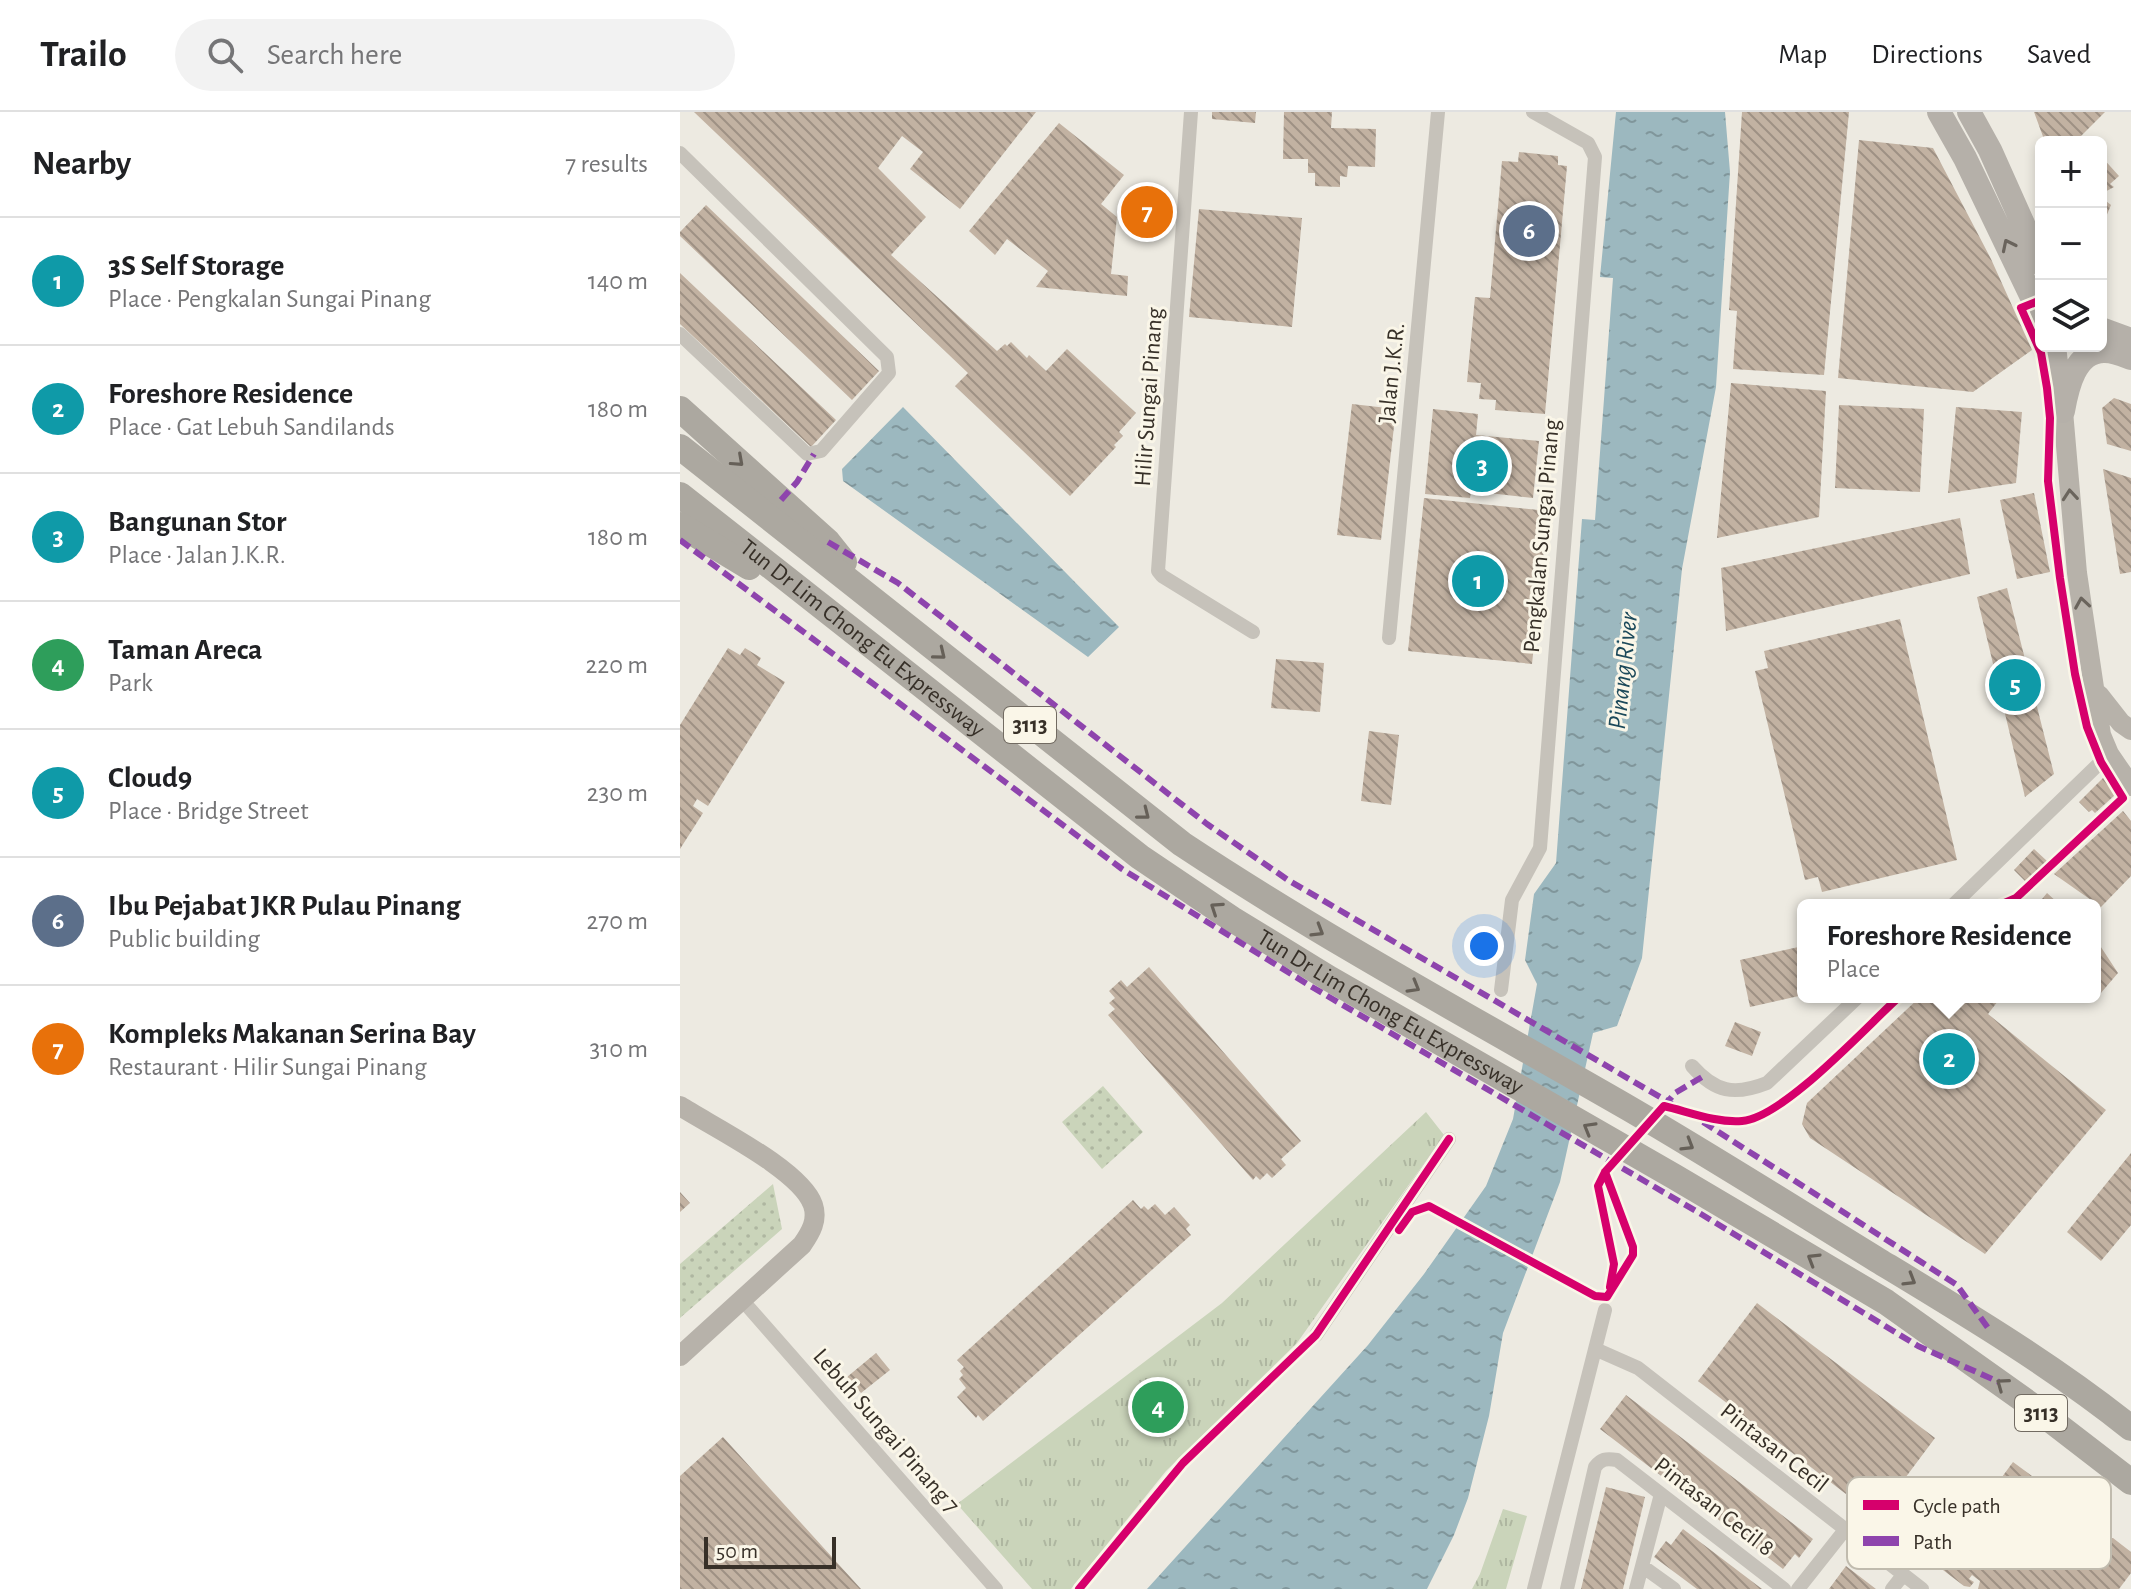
<!DOCTYPE html>
<html lang="en">
<head>
<meta charset="utf-8">
<style>
	body { margin:0; font-family:"Alegreya Sans",sans-serif; background:#f2f2f2; color:#202124 }
	.controls { position:absolute; right:24px; top:24px; display:grid; overflow:hidden; border-radius:12px; box-shadow:0 4px 12px #0003 }
	.controls button { width:72px; height:72px; display:grid; place-items:center; padding:0; border:0; border-bottom:2px solid #e0e0e0; background:#fff; color:#202124; font:40px sans-serif }
	.scale { position:absolute; left:24px; bottom:20px; width:132px; box-sizing:border-box; padding-left:8px; border:4px solid #373028; border-top:0; font-size:22px; line-height:28px; white-space:nowrap; color:#373028; -webkit-text-stroke:6px #faf6e8; paint-order:stroke }
	.you { position:absolute; left:804px; top:834px; width:28px; height:28px; margin:-20px; border:6px solid #fff; border-radius:50%; background:#1a73e8; box-shadow:0 0 0 12px #1a73e833 }
	.badge { display:grid; place-items:center; width:52px; height:52px; border-radius:50%; background:#7c3aed; color:#fff; font-size:26px; font-weight:700 }
	.pin { position:absolute; translate:-50% -50%; border:4px solid #fff; box-shadow:0 2px 8px #0006 }
	.popup { position:absolute; left:1117px; top:787px; width:304px; height:104px; box-sizing:border-box; display:grid; place-content:center; border-radius:12px; background:#fff; filter:drop-shadow(0 2px 6px #0005); font-size:26px; white-space:nowrap; color:#757577 }
	.popup b { font-size:30px; color:#202124 }
	.popup::after { content:''; position:absolute; left:50%; top:100%; margin-left:-16px; border:16px solid transparent; border-top-color:#fff }
	.list { margin:0; padding:0; list-style:none }
	h2 { display:flex; justify-content:space-between; align-items:center; height:104px; margin:0; padding:0 32px; font-size:34px }
	h2 small { font-size:26px; font-weight:400; color:#757577 }
	.list li { display:grid; grid-template-columns:52px 1fr auto; gap:24px; align-items:center; box-sizing:border-box; height:128px; padding:0 32px; border-top:2px solid #e0e0e0 }
	.list b { display:block; font-size:30px; white-space:nowrap }
	.list p { margin:0; font-size:26px; white-space:nowrap; color:#757577 }
	.list em { font-size:26px; font-style:normal; color:#757577 }
	.icon { flex:none; width:44px; height:44px; fill:none; stroke:currentColor; stroke-width:2; stroke-linecap:round; stroke-linejoin:round }
	.map { position:relative; flex:none; width:1451px; height:1477px; overflow:hidden }
	header { display:flex; align-items:center; gap:48px; box-sizing:border-box; height:112px; padding:0 40px; background:#fff; border-bottom:2px solid #e0e0e0 }
	header strong { font-size:38px }
	nav { display:flex; gap:44px; margin-inline-start:auto; font-size:28px }
	.search { width:560px; height:72px; background:#f2f2f2; display:flex; align-items:center; gap:20px; box-sizing:border-box; padding:0 28px; border-radius:44px; color:#757577; font-size:30px }
	main { display:flex }
	aside { flex:1; background:#fff }
	.map>svg:first-child { display:block }
	.grass { fill:url(#grass-dots) }
	.park { fill:url(#park-tufts) }
	.water { fill:url(#water-ripples) }
	.building { fill:url(#building-back-hatch) }
	.lines { fill:none; stroke-linecap:round; stroke-linejoin:round }
	.street { stroke:#c6c2ba; stroke-width:14 }
	.secondary { stroke:#b7b2aa; stroke-width:20 }
	.primary { stroke:#b5b0a9; stroke-width:24 }
	.highway { stroke:#aca8a0; stroke-width:26 }
	.quiet { stroke:#8e44ad; stroke-width:6; stroke-dasharray:12 6; stroke-linecap:butt }
	.cycleway-casing { stroke:#faf6e8; stroke-width:13 }
	.cycleway { stroke:#d6006c; stroke-width:8 }
	.oneway { stroke:#69635c }
	.oneway2 { stroke:#666058 }
	.oneway3 { stroke:#6a645c }
	.labels { text-anchor:middle; dominant-baseline:central; stroke-width:6; stroke-linejoin:round; paint-order:stroke }
	.shield { fill:#faf6e8; stroke:#726b62; stroke-width:2 }
	.shield-label { font-size:22px; font-weight:bold; fill:#373028 }
	.street-label { font-size:24px; fill:#373028; stroke:#faf6e8 }
	.water-label { font-size:26px; font-style:italic; fill:#1c495a; stroke:#faf6e8 }
	.key { fill:#faf6e8; stroke:#c0bbae; stroke-width:2 }
	.key-label { font-size:22px; fill:#373028 }
</style>
</head>
<body>
<header>
<strong>Trailo</strong>
<div class="search"><svg class="icon" aria-label="search" viewBox="0 0 24 24"><circle cx="10" cy="10" r="6"/><path d="M15 15l6 6"/></svg>Search here</div>
<nav><a>Map</a><a>Directions</a><a>Saved</a></nav>
</header>
<main>
<aside>
<h2>Nearby<small>7 results</small></h2>
<ul class="list">
<li><span class="badge" style="background:#0f9aa8">1</span><div><b>3S Self Storage</b><p>Place · Pengkalan Sungai Pinang</p></div><em>140 m</em></li>
<li><span class="badge" style="background:#0f9aa8">2</span><div><b>Foreshore Residence</b><p>Place · Gat Lebuh Sandilands</p></div><em>180 m</em></li>
<li><span class="badge" style="background:#0f9aa8">3</span><div><b>Bangunan Stor</b><p>Place · Jalan J.K.R.</p></div><em>180 m</em></li>
<li><span class="badge" style="background:#2e9e5b">4</span><div><b>Taman Areca</b><p>Park</p></div><em>220 m</em></li>
<li><span class="badge" style="background:#0f9aa8">5</span><div><b>Cloud9</b><p>Place · Bridge Street</p></div><em>230 m</em></li>
<li><span class="badge" style="background:#5c6f8a">6</span><div><b>Ibu Pejabat JKR Pulau Pinang</b><p>Public building</p></div><em>270 m</em></li>
<li><span class="badge" style="background:#e8710a">7</span><div><b>Kompleks Makanan Serina Bay</b><p>Restaurant · Hilir Sungai Pinang</p></div><em>310 m</em></li>
</ul>
</aside>
<div class="map">
<svg width="1451" height="1477" viewBox="0 0 1451 1477">
	<defs>
		<pattern id="grass-dots" width="8" height="8" patternUnits="userSpaceOnUse" patternTransform="scale(2)"><rect width="8" height="8" fill="#cad4ba"/><path d="M2 2h.1M6 6h.1" fill="none" stroke="#aeb6a0" stroke-width="1.8" stroke-linecap="round"/></pattern>
		<pattern id="park-tufts" width="24" height="20" patternUnits="userSpaceOnUse" patternTransform="scale(2)"><rect width="24" height="20" fill="#cad4ba"/><path d="M3 7l-1-3M5 7V3M7 7l1-3M15 17l-1-3M17 17v-4M19 17l1-3" fill="none" stroke="#aeb6a0"/></pattern>
		<pattern id="water-ripples" width="26" height="14" patternUnits="userSpaceOnUse" patternTransform="scale(2)"><rect width="26" height="14" fill="#9cb8bf"/><path d="M2 4q2-2 4 0t4 0M15 11q2-2 4 0t4 0" fill="none" stroke="#80969b"/></pattern>
		<pattern id="building-back-hatch" width="6" height="6" patternUnits="userSpaceOnUse" patternTransform="scale(2)"><rect width="6" height="6" fill="#c2b2a2"/><path d="M-1 5l2 2M0 0l6 6M5-1l2 2" fill="none" stroke="#9e9184"/></pattern>
	</defs>
	<rect width="100%" height="100%" fill="#edeae1"/>
	<!-- grass -->
	<path class="grass" d="M423 974 463 1020 422 1057 382 1010Z
		M93 1072 102 1117 0 1206V1152Z"/>
	<!-- park -->
	<path class="park" d="M746 1000 764 1023 617 1231 486 1359 391 1477H352L277 1392 542 1191Z
		M823 1397 847 1404 826 1477H792L800 1462Z"/>
	<!-- water -->
	<path class="water" d="M936 0H1045L1050 60 1036 275 1002 457 962 846 937 914 913 921 880 1070 823 1221 809 1304 788 1386 774 1423 747 1477H467L688 1233 744 1162 806 1074 833 1007 857 872 845 848 854 782 876 751 902 407 915 408 933 166 920 165Z
		M223 295 439 515 408 545 163 369 162 357Z"/>
	<!-- building -->
	<path class="building" d="M14 0H356L280 97 230 57 243 40 222 24 198 56 246 105 211 143 317 239 325 232 327 234 331 230 347 246 349 243 366 259 387 237 456 301 439 320 443 324 434 333 436 335 390 384 275 274 288 261Z
		M532 0H576L575 11 532 7Z
		M604 0H652L651 16 696 17 695 55 668 54 667 65 660 64V75L635 74V61H628V47H603Z
		M1062 0H1169L1144 263 1053 257 1057 199 1049 198Z
		M1354 0H1425L1395 30H1365Z
		M379 11 444 63 421 92 437 105 431 162 448 164 447 184 356 175 368 159 327 127 315 143 289 119Z
		M1179 28 1253 36 1311 147 1352 238 1293 280 1158 266Z
		M839 40 878 44V53L887 54 865 302 815 298 816 288 799 287 801 271 787 270 795 185 810 186 822 49 838 50Z
		M1421 44 1439 64 1430 72 1434 75 1421 82Z
		M1421 85 1431 93 1421 117Z
		M26 93 199 259 172 288 0 124V120Z
		M519 97 622 106 612 215 509 205Z
		M0 161 156 308 131 335 0 212Z
		M1051 271 1146 279 1139 405 1037 426Z
		M1434 286 1451 292V339L1427 332 1422 296Z
		M672 292 716 297 701 428 657 423Z
		M1159 293 1244 297 1240 380 1155 376Z
		M1276 295 1342 300 1336 371 1268 381Z
		M753 297 798 302 796 323 859 329 853 386 791 379 790 386 745 382Z
		M1423 357 1451 366V460L1440 462Z
		M1354 381 1370 460 1337 467 1320 388Z
		M744 386 868 399 852 552 728 539Z
		M1280 406 1290 462 1046 519 1041 456Z
		M1327 476 1374 662 1345 685 1297 485Z
		M1220 507 1277 748 1142 780 1138 765 1125 768 1075 559 1088 556 1084 539Z
		M48 536 60 543 65 536 81 546 77 553 105 570 28 694 17 687 13 694 23 701 0 737V613Z
		M596 547 644 551 640 600 591 596Z
		M689 619 719 623 711 693 681 689Z
		M1425 664 1435 683 1415 701 1412 698 1409 700 1399 690Z
		M1443 699 1451 709V764L1421 795 1374 762Z
		M1354 737 1367 749 1346 770 1334 758Z
		M1367 781 1380 793H1357Z
		M1415 826 1438 861 1414 889 1408 885H1415Z
		M1123 834V883L1070 895 1060 848Z
		M469 855 621 1029 601 1047 606 1053 592 1066 587 1061 580 1068 576 1064 573 1068 428 903 435 897 429 891 435 886 429 879 441 868 447 875Z
		M1240 885H1321L1308 902 1426 998 1305 1142 1130 1026 1122 1012 1127 991Z
		M1055 910 1081 920 1072 944 1045 934Z
		M1451 1041V1113L1421 1149 1387 1120Z
		M0 1080 10 1091 0 1100Z
		M453 1088 461 1097 464 1094 468 1098 475 1092 485 1103 494 1095 510 1113 506 1117 511 1123 303 1309 298 1303 296 1306 277 1285 286 1276 279 1267 283 1263 280 1259 284 1255 277 1248Z
		M1077 1191 1255 1326 1196 1405 1018 1269Z
		M196 1241 210 1258 181 1281 167 1265Z
		M946 1283 1133 1427 1119 1446 1115 1442 1103 1457 920 1317Z
		M43 1325 181 1477H0V1364Z
		M1333 1350 1364 1373V1379L1357 1388 1361 1392 1367 1384 1418 1424 1412 1433 1419 1438 1428 1426H1433L1451 1440V1461L1439 1477H1298L1300 1469 1292 1463 1289 1467 1294 1470 1290 1475 1284 1474 1263 1458 1274 1445 1267 1440Z
		M926 1375 965 1385 943 1477H901Z
		M1003 1417 1082 1477H1017L974 1445 986 1429 991 1433Z
		M1166 1454 1196 1477H1149Z"/>
	<g class="lines">
		<!-- street -->
		<path class="street" d="M511 0 478 459 482 464 573 520
			M0 41 207 245 209 261 141 339 127 342 0 222
			M709 526 758 0
			M1273 793 1429 642
			M821 878 832 788 860 736 915 45 908 31 853 0
			M1012 954C1035 980 1054 984 1087 971L1178 885
			M63 1189 316 1477
			M636 1223 769 1027
			M915 1237 958 1256 1242 1477
			M962 1454 994 1477
			M854 1477 925 1198
			M887 1477 915 1355C921 1347 926 1346 937 1348L1104 1477
			M956 1477 981 1382
			M1118 1477 1164 1419
			M1212 1477 1223 1463"/>
		<!-- secondary -->
		<path class="secondary" d="M1383 299 1397 461 1421 623 1429 642 1451 674
			M1419 583 1441 611 1451 618
			M0 994C33 1015 121 1058 133 1093 138 1108 131 1120 122 1133L0 1244"/>
		<!-- primary -->
		<path class="primary" d="M1259 0 1285 46 1361 204
			M1289 0 1310 38 1361 152
			M1421 217 1451 228
			M1374 234 1380 285
			M1383 299C1387 276 1395 238 1425 239 1434 239 1443 243 1451 246"/>
		<!-- highway -->
		<g class="highway">
			<path d="M0 297 148 430 164 450"/>
			<path d="M0 335 502 732C647 828 799 910 950 997 1034 1046 1116 1098 1199 1149 1285 1201 1372 1253 1451 1316"/>
			<path id="s1" d="M0 383 460 745 552 807 650 867 995 1065 1206 1190 1355 1296 1451 1370"/>
			<path d="M0 413 69 455"/>
		</g>
		<!-- quiet -->
		<path class="quiet" d="M101 388 117 370 134 342
			M0 428 442 757 632 875 1021 1102 1238 1234 1319 1270
			M148 430 218 471 527 712 608 768 992 992
			M984 994 995 981 1022 965
			M1023 1010 1277 1173 1308 1216"/>
		<!-- cycleway casing -->
		<g class="cycleway-casing">
			<path id="cycleway" d="M1320 793 1336 786 1443 686 1421 650 1407 615 1395 562 1380 466 1368 369 1370 306 1367 276 1361 241 1341 196 1361 188
				M719 1118 732 1100 749 1094 915 1184 927 1185 953 1143V1135L925 1060
				M930 1175 934 1152 918 1074 925 1060 984 994C1009 1000 1036 1011 1062 1009 1103 1006 1186 915 1219 885
				M399 1477 503 1351 636 1223 769 1027"/>
		</g>
		<!-- cycleway -->
		<use href="#cycleway" class="cycleway"/>
	</g>
	<!-- one-way arrows -->
	<defs><path id="oneway-chevron" d="M-2-3.5L2.5 0L-2 3.5" fill="none" stroke-width="1.6" stroke-linecap="round" stroke-linejoin="round" transform="scale(2)"/></defs>
	<use class="oneway" href="#oneway-chevron" transform="translate(1328 133) rotate(-116)"/>
	<g class="oneway2">
		<use href="#oneway-chevron" transform="translate(58 349) rotate(42)"/>
		<use href="#oneway-chevron" transform="translate(260 542) rotate(39)"/>
		<use href="#oneway-chevron" transform="translate(464 702) rotate(38)"/>
		<use href="#oneway-chevron" transform="translate(536 796) rotate(-146)"/>
		<use href="#oneway-chevron" transform="translate(638 819) rotate(31)"/>
		<use href="#oneway-chevron" transform="translate(734 875) rotate(30)"/>
		<use href="#oneway-chevron" transform="translate(909 1016) rotate(-150)"/>
		<use href="#oneway-chevron" transform="translate(1008 1033) rotate(31)"/>
		<use href="#oneway-chevron" transform="translate(1133 1147) rotate(-149)"/>
		<use href="#oneway-chevron" transform="translate(1230 1168) rotate(31)"/>
		<use href="#oneway-chevron" transform="translate(1322 1272) rotate(-144)"/>
	</g>
	<g class="oneway3">
		<use href="#oneway-chevron" transform="translate(1390 383) rotate(-95)"/>
		<use href="#oneway-chevron" transform="translate(1402 491) rotate(-99)"/>
	</g>
	<g class="labels">
		<!-- shield labels -->
		<g class="shield">
			<rect x="324" y="595" width="52" height="36" rx="6"/>
			<rect x="1335" y="1283" width="52" height="36" rx="6"/>
		</g>
		<g class="shield-label">
			<text x="350" y="613">3113</text>
			<text x="1361" y="1301">3113</text>
		</g>
		<!-- street labels -->
		<g class="street-label">
			<text transform="translate(712 261) rotate(-84)">Jalan J.K.R.</text>
			<text transform="translate(469 285) rotate(-86)">Hilir Sungai Pinang</text>
			<text transform="translate(862 424) rotate(-85)">Pengkalan Sungai Pinang</text>
			<text stroke="none"><textPath href="#s1" startOffset="232">Tun Dr Lim Chong Eu Expressway</textPath></text>
			<text stroke="none"><textPath href="#s1" startOffset="880">Tun Dr Lim Chong Eu Expressway</textPath></text>
			<text transform="translate(206 1319) rotate(49)">Lebuh Sungai Pinang 7</text>
			<text transform="translate(1094 1336) rotate(38)">Pintasan Cecil</text>
			<text transform="translate(1034 1395) rotate(38)">Pintasan Cecil 8</text>
		</g>
		<!-- water labels -->
		<g class="water-label">
			<text transform="translate(943 559) rotate(-84)">Pinang River</text>
		</g>
	</g>
	<!-- legend -->
	<rect x="1167" y="1365" width="264" height="92" rx="12" class="key"/>
	<rect x="1183" y="1388" width="36" height="10" fill="#d6006c"/>
	<rect x="1183" y="1424" width="36" height="10" fill="#8e44ad"/>
	<g class="key-label">
		<text x="1233" y="1401">Cycle path</text>
		<text x="1233" y="1437">Path</text>
	</g>
</svg>
<div class="controls">
<button>+</button>
<button>−</button>
<button><svg class="icon" aria-label="layers" viewBox="0 0 24 24"><path d="M12 4l9 5-9 5-9-5zM3 14l9 5 9-5"/></svg></button>
</div>
<div class="scale">50 m</div>
<div class="you"></div>
<div class="pin badge" style="left:798px;top:469px;background:#0f9aa8">1</div>
<div class="pin badge" style="left:1269px;top:947px;background:#0f9aa8">2</div>
<div class="popup"><b>Foreshore Residence</b>Place</div>
<div class="pin badge" style="left:802px;top:354px;background:#0f9aa8">3</div>
<div class="pin badge" style="left:478px;top:1295px;background:#2e9e5b">4</div>
<div class="pin badge" style="left:1335px;top:573px;background:#0f9aa8">5</div>
<div class="pin badge" style="left:849px;top:119px;background:#5c6f8a">6</div>
<div class="pin badge" style="left:467px;top:100px;background:#e8710a">7</div>
</div>
</main>
</body>
</html>
